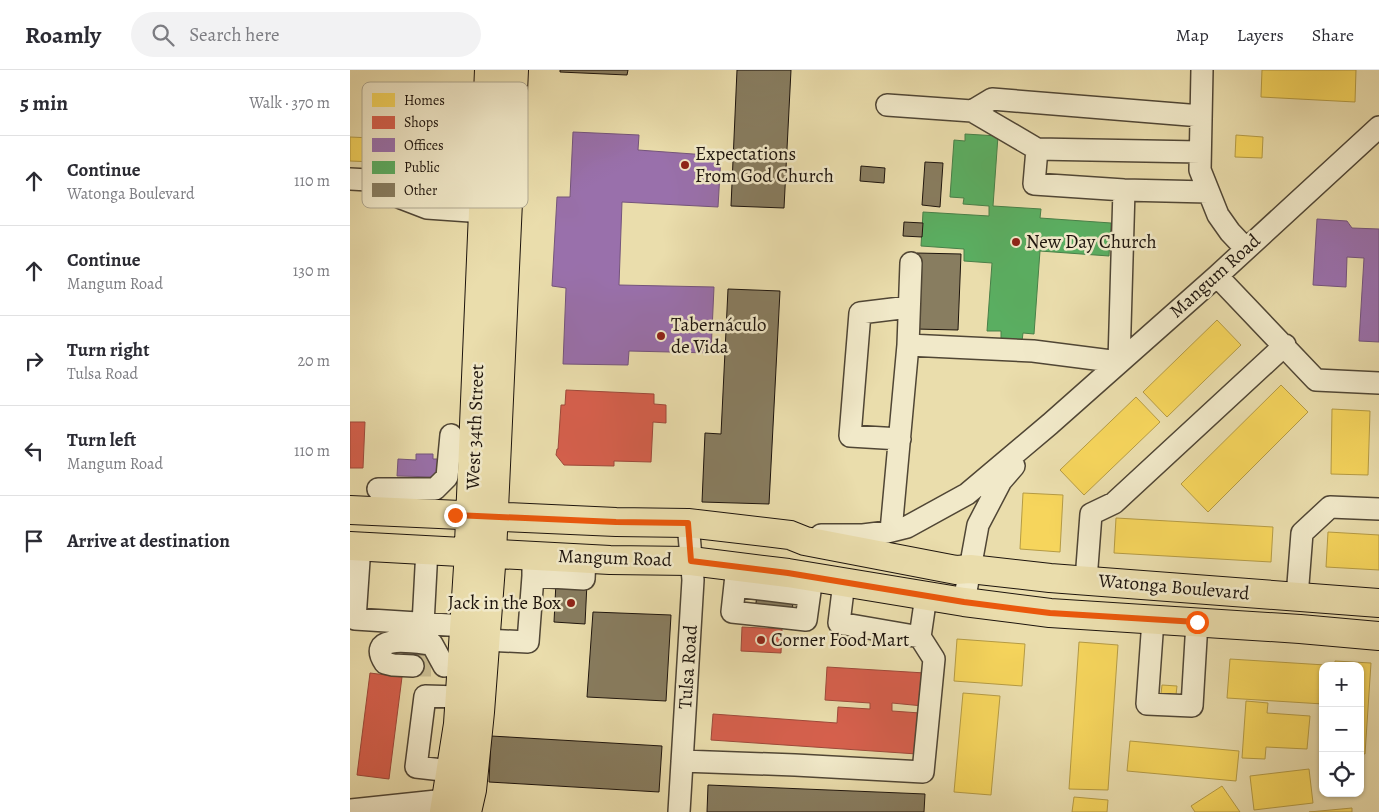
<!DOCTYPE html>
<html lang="en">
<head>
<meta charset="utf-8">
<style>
	body { margin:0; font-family:Alegreya,serif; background:#f2f2f3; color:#2b2b33 }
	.controls { position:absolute; right:15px; bottom:15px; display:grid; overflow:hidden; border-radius:10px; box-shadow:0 1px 4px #0004 }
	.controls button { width:45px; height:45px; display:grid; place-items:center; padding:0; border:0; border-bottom:1px solid #e1e1e2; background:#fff; color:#2b2b33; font:25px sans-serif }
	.stop { position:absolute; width:15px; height:15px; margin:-11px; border:4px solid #ea580c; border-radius:50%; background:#fff }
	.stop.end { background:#ea580c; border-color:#fff; box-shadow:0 1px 5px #0008 }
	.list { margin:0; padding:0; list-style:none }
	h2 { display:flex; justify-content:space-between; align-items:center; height:65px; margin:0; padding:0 20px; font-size:21px }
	h2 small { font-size:16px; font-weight:400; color:#7c7c81 }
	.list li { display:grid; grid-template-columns:32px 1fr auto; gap:15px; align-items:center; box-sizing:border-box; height:90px; padding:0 20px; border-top:1px solid #e1e1e2 }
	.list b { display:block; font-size:19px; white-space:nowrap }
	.list p { margin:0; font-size:16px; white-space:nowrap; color:#7c7c81 }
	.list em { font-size:16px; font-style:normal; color:#7c7c81 }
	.icon { flex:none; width:28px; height:28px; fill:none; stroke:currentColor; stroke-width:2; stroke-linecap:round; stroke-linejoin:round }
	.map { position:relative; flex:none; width:1029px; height:742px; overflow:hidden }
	header { display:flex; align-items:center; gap:30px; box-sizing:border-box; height:70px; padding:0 25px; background:#fff; border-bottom:1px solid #e1e1e2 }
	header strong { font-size:24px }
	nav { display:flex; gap:28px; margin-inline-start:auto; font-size:18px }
	.search { width:350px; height:45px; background:#f2f2f3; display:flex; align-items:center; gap:12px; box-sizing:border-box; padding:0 18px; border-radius:28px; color:#7c7c81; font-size:19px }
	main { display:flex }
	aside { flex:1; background:#fff }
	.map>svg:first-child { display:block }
	.homes { fill:#f6d55c; stroke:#b59b44 }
	.shops { fill:#d6604d; stroke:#9e493a }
	.offices { fill:#9970ab; stroke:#74547c }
	.public { fill:#5aae61; stroke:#488048 }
	.building { fill:#887d60; stroke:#1d140d }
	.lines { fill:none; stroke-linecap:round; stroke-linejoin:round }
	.minor-tunnel { stroke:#cbbf94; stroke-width:21; stroke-dasharray:21 11; stroke-linecap:butt }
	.minor-casing { stroke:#504635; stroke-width:24 }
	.major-casing { stroke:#1d140d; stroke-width:30 }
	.minor { stroke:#f1e9c9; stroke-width:21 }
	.major { stroke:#eaddac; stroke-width:28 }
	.route { stroke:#ea580c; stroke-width:6 }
	.poi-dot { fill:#8f2418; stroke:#f1e9c9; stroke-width:2 }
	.labels { text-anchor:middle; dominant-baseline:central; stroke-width:5; stroke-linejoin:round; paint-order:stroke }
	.poi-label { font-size:19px; fill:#1d140d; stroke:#f1e9c9; text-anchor:start }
	.street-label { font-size:19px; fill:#1d140d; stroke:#f1e9c9 }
	.key { fill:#f1e9c9; stroke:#b1a991; stroke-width:1 }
	.key-label { font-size:14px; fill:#1d140d }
</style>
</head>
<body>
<header>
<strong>Roamly</strong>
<div class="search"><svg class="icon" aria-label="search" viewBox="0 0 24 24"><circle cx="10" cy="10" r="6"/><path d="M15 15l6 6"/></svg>Search here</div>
<nav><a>Map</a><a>Layers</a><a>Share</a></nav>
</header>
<main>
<aside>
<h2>5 min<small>Walk · 370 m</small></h2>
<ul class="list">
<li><svg class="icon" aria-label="ahead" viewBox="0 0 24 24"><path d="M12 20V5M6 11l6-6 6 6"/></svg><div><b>Continue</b><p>Watonga Boulevard</p></div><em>110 m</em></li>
<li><svg class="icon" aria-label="ahead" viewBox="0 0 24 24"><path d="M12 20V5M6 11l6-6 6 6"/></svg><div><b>Continue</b><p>Mangum Road</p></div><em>130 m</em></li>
<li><svg class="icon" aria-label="right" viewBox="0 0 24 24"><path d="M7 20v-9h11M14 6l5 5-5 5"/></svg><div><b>Turn right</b><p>Tulsa Road</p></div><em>20 m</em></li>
<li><svg class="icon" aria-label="left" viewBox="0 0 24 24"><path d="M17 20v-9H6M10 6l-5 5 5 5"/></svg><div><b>Turn left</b><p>Mangum Road</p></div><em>110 m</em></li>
<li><svg class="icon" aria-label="arrive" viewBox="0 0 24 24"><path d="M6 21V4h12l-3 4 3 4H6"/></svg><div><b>Arrive at destination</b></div></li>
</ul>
</aside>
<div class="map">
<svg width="1029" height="742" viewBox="0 0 1029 742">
	<rect width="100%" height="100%" fill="#eaddac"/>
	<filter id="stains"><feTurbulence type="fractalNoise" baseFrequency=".004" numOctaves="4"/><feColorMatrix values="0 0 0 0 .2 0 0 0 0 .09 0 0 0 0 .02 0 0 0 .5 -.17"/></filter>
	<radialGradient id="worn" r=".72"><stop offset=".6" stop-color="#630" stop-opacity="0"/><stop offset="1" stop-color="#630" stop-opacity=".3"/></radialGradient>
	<!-- homes -->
	<path class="homes" d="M912 0H1006L1005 32 911 27Z
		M886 65 913 67 912 88 885 87Z
		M0 67 109 72 106 131 71 130 73 94 0 91Z
		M867 250 891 275 817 347 793 322Z
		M931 315 958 342 858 442 831 414Z
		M786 327 810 352 734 425 710 400Z
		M982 339 1020 341 1018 405 981 404Z
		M673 423 713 425 710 482 670 479Z
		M766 448 923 457 921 492 764 483Z
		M978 462 1029 465V500L976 497Z
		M607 569 675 574 672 616 604 611Z
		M729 572 768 575 758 720 719 719Z
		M880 589 975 595 973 596V634L877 628Z
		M985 591 1021 593 1015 684 1010 683V596H985Z
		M812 615 827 616 826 625 811 624Z
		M613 623 650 626 641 725 604 722Z
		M896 631 918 633 917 643 960 646 957 679 916 677 915 689 892 688Z
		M780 671 889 681 886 711 777 701Z
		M959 699 963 733 904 740 900 706Z
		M872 716 890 742H845L841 736Z
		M724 727 758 730 757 742H722Z
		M1002 738V742H959Z"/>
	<!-- shops -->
	<path class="shops" d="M216 320 304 324V334L316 335V353L303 352 301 392 264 391V396L214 395 206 385 207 379H208L211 335H215Z
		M0 352H15L13 398H0Z
		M392 557 432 559 431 583 391 581Z
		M477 597 575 603 573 636 542 633V641L570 643 567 684 361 670 363 644 487 653 488 637 520 639V633L475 630Z
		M20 603 52 607 39 709 7 705Z"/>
	<!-- offices -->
	<path class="offices" d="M223 62 289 65 288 80 371 86 368 137 272 132 269 215 364 217 361 283 279 281 278 295 213 294 216 218 202 216 207 127H220Z
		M967 149 997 151 1002 158 1029 159V272L1009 271 1014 188 997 187 996 217 963 215Z
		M66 384H83V389H90L89 407 47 406 48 389 66 390Z"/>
	<!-- public -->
	<path class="public" d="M615 64 648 66 643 136 691 139 690 148 761 153 759 186 690 181 684 264 673 263 672 271 651 270V261H637L642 193 614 191V179L571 176 573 142 639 146V136L613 134 614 128 600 127 604 70 615 71Z"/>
	<!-- building -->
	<path class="building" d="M210 0H278L277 5 210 2Z
		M387 0H441L434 138 381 136Z
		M575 92 593 93 590 137 572 135Z
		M511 96 535 98 534 113 510 111Z
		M554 152 573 153 572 167 553 166Z
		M567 183 611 184 608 260 565 259Z
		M378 219 430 221 419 434 352 432 355 363 371 364Z
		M206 512 237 513 235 554 204 552Z
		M407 526 443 531 442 544 405 539Z
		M243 542 321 545 316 631 237 627Z
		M64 581H81L80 605 63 604Z
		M141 666 312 676 309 722 139 712Z
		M358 715 575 724 574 742H357Z"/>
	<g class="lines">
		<!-- minor-tunnel -->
		<path class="minor-tunnel" d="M63 596H81"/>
		<!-- minor casing -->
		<g class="minor-casing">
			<path id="minor" d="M852 0 850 100 868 145 880 162 896 179
				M537 35 622 41 687 79 684 114 774 120 858 122
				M622 41 642 29 851 46
				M687 79 850 82
				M0 109 37 111 51 128 77 138 134 142
				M867 206 966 310 1029 313
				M558 275 683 281 769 292 774 120
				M550 369 500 366 510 243 559 237
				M28 419H85L97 407 101 365
				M541 461 558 275 561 193
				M471 465H513L537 462 557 457 617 424 700 354 867 206 1029 57
				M10 476 5 549 114 556
				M183 494V506L234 509 235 488
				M387 496 382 542 456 550 462 507
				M736 510 741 444 764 433 935 275
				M494 512 489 553 570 567 576 526
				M385 516 459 525
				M947 527 952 463 980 437 1029 439
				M614 532 628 455 651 411 664 396
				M803 550 797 634 842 636 847 552
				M73 554 77 479
				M135 570 178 572 183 506
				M63 596 43 595 35 593C14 562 69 573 82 574L94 596
				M332 691 445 695 573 702 584 589 570 567
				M101 701 66 697 75 626 110 627
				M0 740 96 730
				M329 742 343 510 338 453"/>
		</g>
		<!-- major casing -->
		<g class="major-casing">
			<path id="major" d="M0 440 266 452 338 453 440 465 455 471 606 500 620 499 700 508 1029 533
				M0 476 260 490 341 491 438 503 614 532 700 543 950 559 1029 566
				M94 742 108 654 118 497 139 0
				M117 742 122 720 130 642 142 483 164 0"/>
		</g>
		<!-- minor -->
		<use href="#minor" class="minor"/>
		<!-- major -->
		<use href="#major" class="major"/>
	</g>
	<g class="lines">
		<!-- route -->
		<path class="route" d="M105 445 266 452 338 453 341 491 438 503 614 532 700 543 847 552"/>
	</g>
	<!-- markers -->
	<g class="poi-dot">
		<circle cx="335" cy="95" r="5"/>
		<circle cx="666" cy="172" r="5"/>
		<circle cx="311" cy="266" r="5"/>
		<circle cx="221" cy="533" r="5"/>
		<circle cx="411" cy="570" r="5"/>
	</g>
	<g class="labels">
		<!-- poi labels -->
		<g class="poi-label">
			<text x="345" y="84">Expectations<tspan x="345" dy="22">From God Church</tspan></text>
			<text x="676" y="172">New Day Church</text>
			<text x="321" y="255">Tabernáculo<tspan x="321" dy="22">de Vida</tspan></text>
			<text x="211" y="533" text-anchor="end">Jack in the Box</text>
			<text x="421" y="570">Corner Food Mart</text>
		</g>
		<!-- street labels -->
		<g class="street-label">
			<text transform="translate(865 206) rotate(-42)">Mangum Road</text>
			<text transform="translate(125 357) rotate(-88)">West 34th Street</text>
			<text transform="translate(265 488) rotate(2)">Mangum Road</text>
			<text transform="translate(824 517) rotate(5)">Watonga Boulevard</text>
			<text transform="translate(338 597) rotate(-86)">Tulsa Road</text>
		</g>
	</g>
	<!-- legend -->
	<rect x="12" y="12" width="166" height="126" rx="8" class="key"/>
	<rect x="22" y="23" width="23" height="14" fill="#f6d55c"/>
	<rect x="22" y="46" width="23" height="13" fill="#d6604d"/>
	<rect x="22" y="68" width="23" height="14" fill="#9970ab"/>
	<rect x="22" y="91" width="23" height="13" fill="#5aae61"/>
	<rect x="22" y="113" width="23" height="14" fill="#887d60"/>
	<g class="key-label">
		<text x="54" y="35">Homes</text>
		<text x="54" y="57">Shops</text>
		<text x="54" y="80">Offices</text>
		<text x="54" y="102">Public</text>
		<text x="54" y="125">Other</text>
	</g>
	<rect width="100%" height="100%" filter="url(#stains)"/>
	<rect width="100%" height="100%" fill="url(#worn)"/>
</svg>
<div class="controls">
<button>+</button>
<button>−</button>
<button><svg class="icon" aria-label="locate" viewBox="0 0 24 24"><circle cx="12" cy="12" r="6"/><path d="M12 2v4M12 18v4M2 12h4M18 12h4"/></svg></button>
</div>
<div class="stop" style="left:847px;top:552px"></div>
<div class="stop end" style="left:105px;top:445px"></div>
</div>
</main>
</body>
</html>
